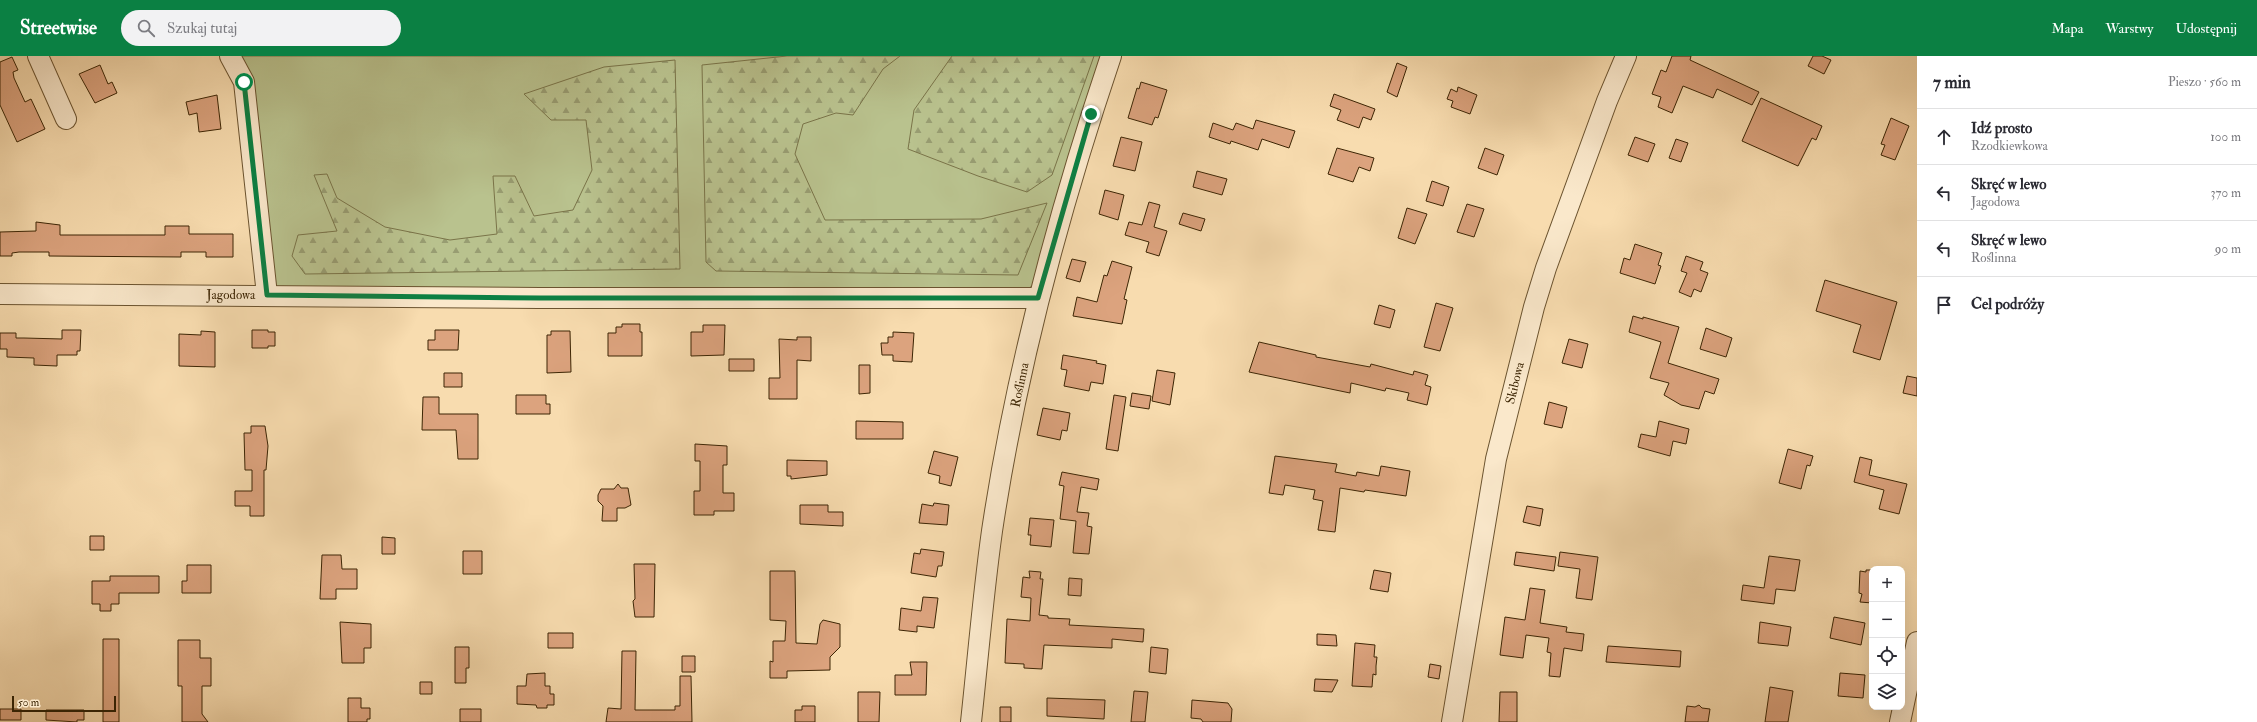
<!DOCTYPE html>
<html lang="pl">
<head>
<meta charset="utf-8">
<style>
	body { margin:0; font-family:"IM FELL Double Pica",serif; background:#f2f2f3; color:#2b2b33 }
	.controls { position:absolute; right:12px; bottom:12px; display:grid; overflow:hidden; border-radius:8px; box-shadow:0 4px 16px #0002 }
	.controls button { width:36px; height:36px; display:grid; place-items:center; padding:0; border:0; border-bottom:1px solid #e1e1e2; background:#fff; color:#2b2b33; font:20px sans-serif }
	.scale { position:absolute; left:12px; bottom:10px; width:104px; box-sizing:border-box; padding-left:4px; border:2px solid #3c2504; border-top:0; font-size:11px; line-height:14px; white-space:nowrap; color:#3c2504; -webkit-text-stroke:3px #fae8cb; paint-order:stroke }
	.stop { position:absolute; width:12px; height:12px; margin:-9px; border:3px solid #0b8043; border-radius:50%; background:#fff }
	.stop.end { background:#0b8043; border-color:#fff; box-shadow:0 1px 4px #0008 }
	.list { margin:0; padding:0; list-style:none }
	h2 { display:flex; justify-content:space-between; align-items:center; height:52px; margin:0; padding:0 16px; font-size:17px }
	h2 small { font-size:13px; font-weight:400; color:#7c7c81 }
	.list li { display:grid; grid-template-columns:26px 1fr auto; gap:12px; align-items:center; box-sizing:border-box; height:56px; padding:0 16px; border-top:1px solid #e1e1e2 }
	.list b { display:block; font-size:15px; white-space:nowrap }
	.list p { margin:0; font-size:13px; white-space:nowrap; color:#7c7c81 }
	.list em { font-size:13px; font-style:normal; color:#7c7c81 }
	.icon { flex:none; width:22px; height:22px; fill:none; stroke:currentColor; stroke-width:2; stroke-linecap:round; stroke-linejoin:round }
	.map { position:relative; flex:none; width:1917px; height:666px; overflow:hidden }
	header { display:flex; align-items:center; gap:24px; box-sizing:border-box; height:56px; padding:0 20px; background:#0b8043; color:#fff }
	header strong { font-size:19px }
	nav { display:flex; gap:22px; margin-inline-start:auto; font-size:14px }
	.search { width:280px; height:36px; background:#f2f2f3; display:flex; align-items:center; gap:10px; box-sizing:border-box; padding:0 14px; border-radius:22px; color:#7c7c81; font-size:15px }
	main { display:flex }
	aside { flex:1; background:#fff }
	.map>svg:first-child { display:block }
	.grass { fill:#b9c28e; stroke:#7a7449 }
	.forest { fill:url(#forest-firs); stroke:#7a7449 }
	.building { fill:#dca37e; stroke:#3c2504 }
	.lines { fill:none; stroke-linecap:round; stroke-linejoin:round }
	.minor-casing { stroke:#6b532f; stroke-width:22 }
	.minor { stroke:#fae8cb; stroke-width:20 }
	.route { stroke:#0b8043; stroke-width:5 }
	.labels { text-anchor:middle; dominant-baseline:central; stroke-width:3; stroke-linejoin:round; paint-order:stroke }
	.street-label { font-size:13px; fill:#3c2504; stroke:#fae8cb }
</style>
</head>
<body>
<header>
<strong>Streetwise</strong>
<div class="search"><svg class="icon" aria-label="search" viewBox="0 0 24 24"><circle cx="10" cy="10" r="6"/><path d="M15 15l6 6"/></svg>Szukaj tutaj</div>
<nav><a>Mapa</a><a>Warstwy</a><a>Udostępnij</a></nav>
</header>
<main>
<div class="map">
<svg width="1917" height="666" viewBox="0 0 1917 666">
	<defs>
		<pattern id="forest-firs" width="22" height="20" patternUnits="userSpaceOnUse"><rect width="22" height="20" fill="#b9c28e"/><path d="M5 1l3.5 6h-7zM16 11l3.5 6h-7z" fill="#989d72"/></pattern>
	</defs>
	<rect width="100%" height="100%" fill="#f8dcaf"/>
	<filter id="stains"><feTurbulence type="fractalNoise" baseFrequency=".005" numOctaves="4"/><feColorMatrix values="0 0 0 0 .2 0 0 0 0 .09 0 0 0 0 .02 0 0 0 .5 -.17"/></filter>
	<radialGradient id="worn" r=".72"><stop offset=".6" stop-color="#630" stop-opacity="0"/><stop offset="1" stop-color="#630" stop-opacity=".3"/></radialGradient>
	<!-- grass -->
	<path class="grass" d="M237 0H1103L1037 228 1020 236 274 234Z"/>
	<!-- forest -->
	<path class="forest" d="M787 0H900L883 13 853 59 836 57 803 68 795 98 825 164 981 163 1047 147 1018 219 716 215 706 206 702 9Z
		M952 0H1094L1052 119 1027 136 978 120 908 93 914 54Z
		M675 4 680 213 305 218 292 200 298 179 337 175 314 119 327 118 337 142 385 171 450 184 497 178 493 120H515L534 160 573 154 592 114 586 64H551L524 38 604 11Z"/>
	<!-- building -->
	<path class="building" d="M1672 0H1691L1690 4 1759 36 1752 49 1717 33 1713 42 1683 30 1672 57 1658 51 1661 41 1652 38 1661 14 1666 16Z
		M1813 0H1822L1831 4 1824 18 1808 10Z
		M12 1 18 14 13 16 14 22 25 46 31 43 45 73 17 86 0 49V6Z
		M1397 7 1407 11 1397 41 1387 36Z
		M100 9 108 28 112 26 117 37 95 47 79 18Z
		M1141 26 1167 34 1158 62 1155 61 1152 69 1128 62 1137 32 1139 33Z
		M1458 31 1477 39 1470 58 1451 51 1453 45 1447 43 1451 33 1457 36Z
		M1334 38 1375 53 1371 64 1363 61 1359 72 1337 64 1341 54 1330 50Z
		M217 39 221 73 199 76 197 57 189 59 186 46Z
		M1761 42 1822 70 1816 84 1812 82 1798 110 1742 85Z
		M1891 62 1909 70 1895 104 1881 99 1885 89 1881 88Z
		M1256 64 1295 75 1289 92 1262 83 1258 94 1231 85 1230 88 1209 81 1213 67 1233 74 1236 67 1253 73Z
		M1121 81 1142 86 1135 115 1113 110Z
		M1635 81 1655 88 1648 106 1628 99Z
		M1676 83 1688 87 1681 106 1669 102Z
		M1337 92 1374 102 1370 115 1359 111 1353 126 1328 118Z
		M1485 92 1504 99 1497 119 1478 112Z
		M1197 115 1227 123 1222 139 1193 131Z
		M1432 125 1449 131 1443 150 1426 145Z
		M1105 134 1124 139 1118 164 1099 158Z
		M1149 146 1160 149 1154 171 1167 175 1159 200 1146 196 1149 186 1125 179 1129 166 1142 169Z
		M1467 148 1484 153 1474 181 1457 176Z
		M1407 152 1427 158 1415 188 1398 182Z
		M1183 157 1205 163 1201 175 1179 168Z
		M36 166 60 169V179H165V170H189V178H233V201H206V196H181V201L49 200V196H19L12 197V200H0V176L36 175Z
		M1635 188 1662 197 1658 209 1661 210 1655 228 1620 217 1624 202 1630 204Z
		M1686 200 1703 206 1700 214 1708 217 1701 236 1694 233 1691 241 1679 236 1687 217 1681 215Z
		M1072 203 1086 206 1080 226 1066 222Z
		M1112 205 1132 211 1124 243 1127 244 1122 268 1073 260 1077 241 1097 246 1104 219 1107 220Z
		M1825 224 1897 246 1880 304 1853 296 1861 269 1816 255Z
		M1436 247 1453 252 1440 295 1424 291Z
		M1379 249 1395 254 1390 272 1374 268Z
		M1633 260 1643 263V261L1679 271 1668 307 1719 323 1714 338 1705 335 1699 353 1681 349 1664 339 1669 327 1650 322 1661 286 1629 276Z
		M622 268H640V276H642V300H608V277H616V271H622Z
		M703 269H725L724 299 691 300V276H703Z
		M1706 272 1732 282 1726 301 1700 293Z
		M62 274H81L80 295H77V299H57V310L34 309V302L7 301V293H0V277H16V282H24L62 283Z
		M252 274H268V276H275V290H268V292H252Z
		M435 274H459L458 294H428V284H435Z
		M201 275 215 276V311L179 310V278L201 279Z
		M551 275H570L571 316 547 317V279H551Z
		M893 276 914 277 912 306 893 305V299H882L881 287H888V281H893Z
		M797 281H811V305L797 304V343H769V322H780L779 283 797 284Z
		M1569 283 1588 288 1582 312 1562 307Z
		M1259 286 1316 299V301L1370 311 1371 308 1413 319 1414 315 1428 319 1425 329 1431 331 1427 349 1407 344 1409 337 1386 332 1385 335 1351 327 1350 337 1249 316Z
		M1063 299 1097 305 1096 307 1106 309 1103 328 1091 326 1089 335 1064 330 1067 314 1061 313Z
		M729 303H754V315H729Z
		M859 309H870V337L859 338Z
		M1157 314 1175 317 1170 349 1152 345Z
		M444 317H462V331H444Z
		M1907 320 1917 322V340L1903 337Z
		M1132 337 1151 340 1149 353 1130 350Z
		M516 339H546V348H550V358H516Z
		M1114 339 1126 341 1118 395 1106 393Z
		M423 341H439V358H478V403H458L456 374H422Z
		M1549 346 1567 351 1562 372 1544 368Z
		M1043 352 1070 357 1067 375 1062 374 1060 384 1037 379Z
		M856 365 903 366V383H856Z
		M1659 365 1689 373 1686 388 1673 385 1670 400 1638 391 1641 378 1656 381Z
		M251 370H265L268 390 266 414H264V460H250V450H235V435H252V414H245L244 377H251Z
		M695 388 727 390V409H723V437H734V455H714V459H694V435H700V405H695Z
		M1788 393 1813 400 1810 410 1807 409 1801 433 1779 427Z
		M934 395 958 401 951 430 939 427 940 420 928 417Z
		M1275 400 1337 408 1335 416 1356 420 1357 416 1379 420 1381 410 1410 415 1406 440 1365 434 1364 436 1340 432 1335 476 1318 474 1323 445 1313 443 1315 434 1285 429 1283 439 1269 437Z
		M1860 401 1872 404 1869 419 1907 428 1899 458 1879 453 1884 434 1854 426Z
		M787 404 827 405V419L791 423V420H787Z
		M1062 416 1099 423 1097 434 1081 431 1077 456 1089 457 1087 470 1092 471 1089 498 1073 497 1076 465 1060 463 1064 430 1059 429Z
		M618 428 621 432H628L631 449 625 452H617V465H602L603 450 598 445V439L601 433H614Z
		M934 447 949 449 947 469 919 467 922 448 933 450Z
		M800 449H828V456H843V470L800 468Z
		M1527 450 1543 453 1540 470 1523 466Z
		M1030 462 1054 464 1051 491 1030 489 1031 479H1028Z
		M90 480H104V494H90Z
		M382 481 395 482V498H382Z
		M921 493 944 496 942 510H938L936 521 911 517 914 497 920 498Z
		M463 495H482V518H463Z
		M1516 496 1556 501 1554 515 1514 509Z
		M1560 496 1598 501 1592 544 1576 542 1580 513 1558 510Z
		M322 499H341L342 513H357V533H336V543H320Z
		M1769 500 1800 504 1795 535 1776 533 1774 548 1741 544 1743 529 1764 532Z
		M634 508H655L654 561H635L633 545 635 543Z
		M187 509H211V537H182V525H187Z
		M1374 514 1391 517 1388 536 1370 533Z
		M1866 514H1872V547L1860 546 1862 538 1859 537 1860 515 1866 516Z
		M770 515H795L796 587 817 588 820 568 823 564 840 568V591L830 601V614L787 615V622H770V605L773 606V585H785L786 565 770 564Z
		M1029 515 1041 516 1040 523H1043L1039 559 1048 560V562L1070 563 1069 569 1144 573 1143 586 1112 583V592L1044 589 1042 613 1024 612V608L1005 607 1007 563 1030 565 1031 542 1021 541 1023 521 1030 522Z
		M110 520H159V537H119V548H111V555H100V548H92V525H110Z
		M1069 522 1082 523 1081 540 1068 539Z
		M1530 532 1545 534 1540 567 1567 571 1566 576 1584 578 1582 595 1564 592 1560 621 1549 620 1551 597 1547 596 1549 582 1526 579 1523 602 1500 599 1505 561 1525 564Z
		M923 541 938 542 934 572 917 570V576L899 574 901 552 921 555Z
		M1834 561 1865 567 1861 589 1830 582Z
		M340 566 371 568V592H364V607H342Z
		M1760 566 1791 571 1788 590 1758 587Z
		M548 577H573V592H548Z
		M1317 578 1336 579 1337 590 1317 589Z
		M103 583H119V666H103Z
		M178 584H200V602H211V630H202V658L208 666H182V630H178Z
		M1355 587 1375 589 1374 601H1377L1376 610V619L1373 618 1372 631 1352 630Z
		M1608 590 1681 595 1680 611 1606 606Z
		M455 591H469V612H466V627H455Z
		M1151 591 1168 593 1166 618 1149 616Z
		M622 595H636L635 654H675V650H680V620H691L692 666H606L608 652 621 653Z
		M682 600H695V616H682Z
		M910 606H927L926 639H895V619H912Z
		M1430 608 1441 610 1439 623 1428 621Z
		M545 617V630H550V638H554V649H547V652H537L536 649 517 648V630H526L527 618Z
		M1840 617 1865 619 1863 642 1838 640Z
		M1315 623 1338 624 1332 636 1314 635Z
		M420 626H432V638H420Z
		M1770 631 1793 635 1788 666H1765Z
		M1134 635 1148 636 1145 666H1131Z
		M858 636H880L879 666H858Z
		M1500 636H1517V666H1499Z
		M348 642H361V652H370V663H367V666H348Z
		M1047 642 1105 644 1104 663 1047 660Z
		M1192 644 1228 647 1232 653 1231 666H1203L1201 663 1191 662Z
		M1699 649 1702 652 1710 653 1708 666H1685L1687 650 1695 651Z
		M802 650H815V666H795V654H802Z
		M1000 651H1011V666H1000Z
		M0 653H21V664H0Z
		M460 653H481V666H460Z
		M46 654H84V664H77V666L46 664Z"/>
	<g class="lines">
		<!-- minor casing -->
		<g class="minor-casing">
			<path id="minor" d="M38 0 66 63
				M230 0 244 26 267 239
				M0 238 540 242H1038
				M971 666C978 602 983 539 992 475 1016 314 1059 154 1111 0
				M1452 666 1496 403 1534 251 1546 212 1607 45 1626 0
				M1900 666 1917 586"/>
		</g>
		<!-- minor -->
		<use href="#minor" class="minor"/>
	</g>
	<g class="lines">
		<!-- route -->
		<path class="route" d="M244 26 267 239 540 242H1038L1091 58"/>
	</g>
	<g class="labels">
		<!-- street labels -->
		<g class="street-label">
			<text x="231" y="239">Jagodowa</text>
			<text transform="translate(1515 327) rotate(-76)">Skibowa</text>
			<text transform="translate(1020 329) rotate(-78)">Roślinna</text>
		</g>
	</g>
	<rect width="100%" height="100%" filter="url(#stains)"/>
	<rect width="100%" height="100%" fill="url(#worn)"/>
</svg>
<div class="controls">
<button>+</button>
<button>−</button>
<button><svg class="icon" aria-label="locate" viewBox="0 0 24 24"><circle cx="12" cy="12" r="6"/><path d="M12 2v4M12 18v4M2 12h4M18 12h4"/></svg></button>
<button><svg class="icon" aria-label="layers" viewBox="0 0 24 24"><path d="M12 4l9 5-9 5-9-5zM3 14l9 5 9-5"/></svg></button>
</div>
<div class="scale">50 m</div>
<div class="stop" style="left:244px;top:26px"></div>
<div class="stop end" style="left:1091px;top:58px"></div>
</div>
<aside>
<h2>7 min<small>Pieszo · 560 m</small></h2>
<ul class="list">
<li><svg class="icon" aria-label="ahead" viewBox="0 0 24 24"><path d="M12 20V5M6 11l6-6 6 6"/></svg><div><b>Idź prosto</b><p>Rzodkiewkowa</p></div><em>100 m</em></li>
<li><svg class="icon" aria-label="left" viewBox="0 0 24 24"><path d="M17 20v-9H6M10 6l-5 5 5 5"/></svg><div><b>Skręć w lewo</b><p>Jagodowa</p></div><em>370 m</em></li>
<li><svg class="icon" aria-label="left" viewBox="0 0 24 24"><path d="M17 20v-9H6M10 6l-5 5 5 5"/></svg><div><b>Skręć w lewo</b><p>Roślinna</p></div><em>90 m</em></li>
<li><svg class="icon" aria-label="arrive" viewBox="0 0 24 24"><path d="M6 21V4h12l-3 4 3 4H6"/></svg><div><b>Cel podróży</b></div></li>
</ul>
</aside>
</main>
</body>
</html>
